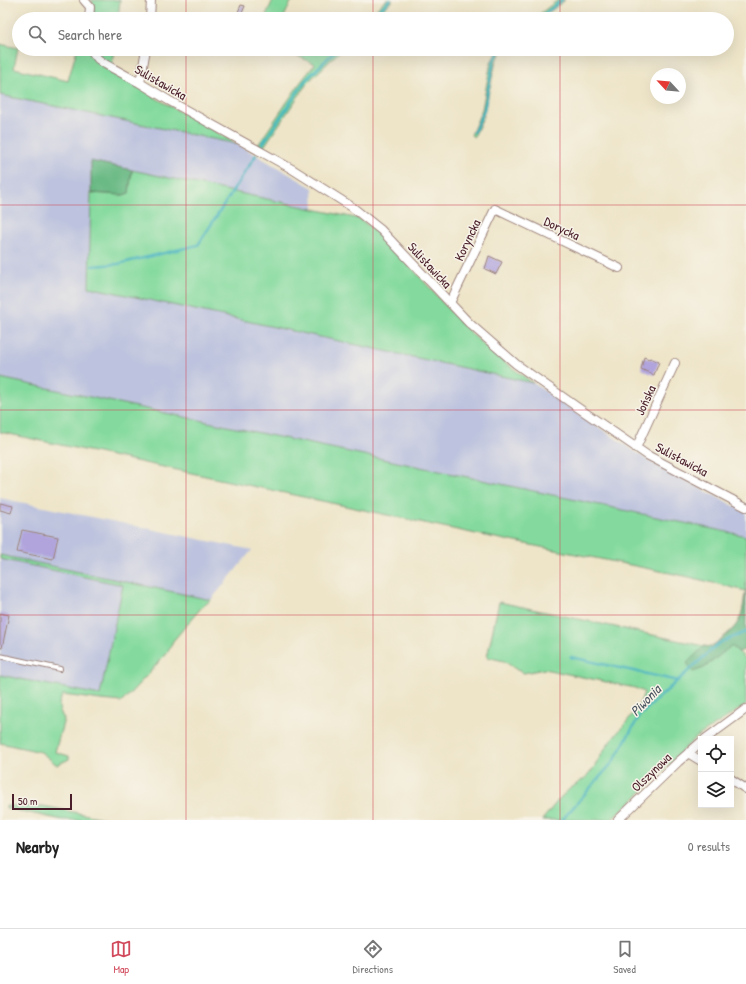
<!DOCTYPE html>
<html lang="en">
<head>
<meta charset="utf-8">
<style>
	body { margin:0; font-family:"Patrick Hand",sans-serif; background:#f2f2f2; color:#222 }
	.controls { position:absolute; right:12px; bottom:12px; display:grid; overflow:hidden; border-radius:0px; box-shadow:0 4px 16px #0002 }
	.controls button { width:36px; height:36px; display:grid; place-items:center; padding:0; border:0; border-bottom:1px solid #e0e0e0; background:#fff; color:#222; font:20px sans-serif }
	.compass { position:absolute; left:650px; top:68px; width:36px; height:36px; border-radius:50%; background:#fff; box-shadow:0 4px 16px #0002; rotate:296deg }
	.scale { position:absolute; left:12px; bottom:10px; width:60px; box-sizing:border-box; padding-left:4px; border:2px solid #4a1f2b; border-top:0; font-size:11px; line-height:14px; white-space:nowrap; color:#4a1f2b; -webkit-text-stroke:3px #f7f3e8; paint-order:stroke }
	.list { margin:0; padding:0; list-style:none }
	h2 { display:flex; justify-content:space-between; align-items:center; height:52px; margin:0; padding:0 16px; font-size:17px }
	h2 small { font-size:13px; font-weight:400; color:#767676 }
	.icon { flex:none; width:22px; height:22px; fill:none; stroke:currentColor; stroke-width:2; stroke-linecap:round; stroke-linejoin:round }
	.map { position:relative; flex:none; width:746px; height:820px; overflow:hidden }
	.search { position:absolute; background:#fff; box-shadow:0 4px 16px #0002; left:12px; right:12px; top:12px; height:44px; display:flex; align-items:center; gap:10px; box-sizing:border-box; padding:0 14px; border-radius:22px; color:#767676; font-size:15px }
	.sheet { height:108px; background:#fff }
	nav { display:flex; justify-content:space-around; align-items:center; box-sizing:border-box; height:56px; border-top:1px solid #e0e0e0; background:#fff; font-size:11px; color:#767676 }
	nav a { display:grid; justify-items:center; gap:2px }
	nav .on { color:#d1495b }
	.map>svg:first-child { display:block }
	.industrial { fill:#bdc3de }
	.green { fill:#84da9e; stroke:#677c64 }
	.forest { fill:#6bba85; stroke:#5a6c58 }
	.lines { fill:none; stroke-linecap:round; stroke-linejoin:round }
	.stream { stroke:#45b3c0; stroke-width:2.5 }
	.building { fill:#b1a4dd }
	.service-casing { stroke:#9c827a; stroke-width:6 }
	.minor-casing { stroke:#9c827a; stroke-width:10 }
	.service { stroke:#fff; stroke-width:4 }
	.minor { stroke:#fff; stroke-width:8 }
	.grid { fill:none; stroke:#d1495b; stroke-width:1; stroke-opacity:0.55 }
	.labels { text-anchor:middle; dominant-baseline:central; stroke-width:3; stroke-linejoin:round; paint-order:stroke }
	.street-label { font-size:13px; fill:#4a1f2b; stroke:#f7f3e8 }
	.water-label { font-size:14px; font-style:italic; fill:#48535f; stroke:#f7f3e8 }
</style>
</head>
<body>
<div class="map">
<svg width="746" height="820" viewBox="0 0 746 820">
	<rect width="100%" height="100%" fill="#f7f3e8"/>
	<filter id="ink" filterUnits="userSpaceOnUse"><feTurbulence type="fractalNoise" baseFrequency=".025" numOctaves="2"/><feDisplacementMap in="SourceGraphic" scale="8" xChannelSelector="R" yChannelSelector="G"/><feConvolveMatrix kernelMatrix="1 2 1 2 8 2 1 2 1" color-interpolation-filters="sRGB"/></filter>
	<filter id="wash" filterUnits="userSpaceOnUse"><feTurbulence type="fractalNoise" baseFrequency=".012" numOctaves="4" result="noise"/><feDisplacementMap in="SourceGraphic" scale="16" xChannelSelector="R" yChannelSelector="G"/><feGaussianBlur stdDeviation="0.9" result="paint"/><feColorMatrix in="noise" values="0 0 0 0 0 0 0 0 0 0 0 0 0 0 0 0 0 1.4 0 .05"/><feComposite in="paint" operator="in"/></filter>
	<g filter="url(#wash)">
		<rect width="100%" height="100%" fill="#eee5c9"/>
		<!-- industrial -->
		<path class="industrial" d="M0 95 237 144 313 188 314 209 90 161 91 163 89 287 533 383 652 463 746 512V536L0 378Z
			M0 498 252 550 211 600 0 555Z
			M0 559 123 585 100 695 0 675Z"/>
		<!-- green -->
		<path class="green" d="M91 0H120L118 19H92C94 13 96 5 91 0Z
			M273 0H292L283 19H272L266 15Z
			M386 0H393L373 19H366Z
			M558 0H565L540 19H533Z
			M0 44 18 48 14 68 68 81 77 49H86L156 98 237 144 0 95Z
			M93 49H114L112 64 104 60Z
			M282 49H342L308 82 263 148 258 145 300 83 315 64Z
			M499 49H504L496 61 483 117 474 137 471 135 482 109 491 62Z
			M132 170 360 219C400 250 430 290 464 326 485 348 509 366 533 383L89 287 91 193 123 195 129 193Z
			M0 378 746 536V591L685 576 476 534 0 432Z
			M0 555 211 600 201 608 173 641 168 651 150 672 122 702 101 700 63 695C57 705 58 708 64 719L55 752 69 756V759L57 765 41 752 0 743V675L100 695 123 585 0 559Z
			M499 602 704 646 687 663 704 668 731 645 746 659V705L698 736 683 750 648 786 611 820H542C549 812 556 802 564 794 572 786 582 782 590 773 598 763 602 751 610 742 622 726 639 711 644 692L635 688 544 669 524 673 517 670 504 661 487 657Z
			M6 806H43L113 820H63L6 808Z"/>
		<!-- forest -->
		<path class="forest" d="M90 161 132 170 129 193 123 195 91 193V163Z
			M746 589V649L739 652 731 646 704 668 693 672 687 663 704 646 711 647C724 636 738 629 742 612 744 604 744 597 746 589Z"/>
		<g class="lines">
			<!-- stream -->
			<path class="stream" d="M369 19 390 0
				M538 19 562 0
				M474 132 484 110 494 60 501 49
				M261 146 305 81 337 49
				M92 266 118 264 198 245 256 155
				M571 657 678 681
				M562 820 613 762 640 715 719 643 746 632"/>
		</g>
		<g id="blocks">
			<!-- building -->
			<path class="building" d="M241 5 245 6 242 13 238 12Z
				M489 256 502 262 496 274 485 269Z
				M644 357 649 359 650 358 659 362 654 375 641 369Z
				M0 503 13 506 11 513 0 510Z
				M22 530 58 537 53 559 17 552Z
				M0 613 9 615 2 648H0Z"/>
		</g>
	</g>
	<g filter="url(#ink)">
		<use href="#blocks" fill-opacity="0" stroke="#9c827a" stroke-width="1"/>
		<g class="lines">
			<!-- service casing -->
			<g class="service-casing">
				<path id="service" d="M0 656 60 669"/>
			</g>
			<!-- minor casing -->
			<g class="minor-casing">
				<path id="minor" d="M84 0 90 7 89 19
					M150 19 151 0
					M90 49 98 59 105 64 140 83 168 100 292 169 352 207 381 230 469 323 516 364 577 407 647 455 746 507
					M140 83 146 49
					M450 303 495 209 619 268
					M636 448 675 363
					M705 739 746 709
					M688 753 701 761
					M731 779 746 789
					M618 820 678 762 701 742"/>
			</g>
			<!-- service -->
			<use href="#service" class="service"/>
			<!-- minor -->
			<use href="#minor" class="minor"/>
		</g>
	</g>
	<!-- grid -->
	<path class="grid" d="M186 0V19M373 0V19M560 0V19M186 49V820M373 49V820M560 49V820M0 205H746M0 410H746M0 615H746"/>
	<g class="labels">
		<!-- street labels -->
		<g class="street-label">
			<text transform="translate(161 82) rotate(30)">Sulisławicka</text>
			<text transform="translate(562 228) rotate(25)">Dorycka</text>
			<text transform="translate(467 240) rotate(-65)">Koryncka</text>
			<text transform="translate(430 265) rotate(47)">Sulisławicka</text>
			<text transform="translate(645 400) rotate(-65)">Jońska</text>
			<text transform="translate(682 459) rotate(28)">Sulisławicka</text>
			<text transform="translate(651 772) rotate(-44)">Olszynowa</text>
		</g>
		<!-- water labels -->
		<g class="water-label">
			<text transform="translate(645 700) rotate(-46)">Piwonia</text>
		</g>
	</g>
</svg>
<div class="controls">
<button><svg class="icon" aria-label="locate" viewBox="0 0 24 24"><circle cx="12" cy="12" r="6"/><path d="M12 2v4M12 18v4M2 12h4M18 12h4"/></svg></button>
<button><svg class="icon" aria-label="layers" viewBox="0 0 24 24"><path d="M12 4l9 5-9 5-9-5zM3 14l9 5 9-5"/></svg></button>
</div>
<svg class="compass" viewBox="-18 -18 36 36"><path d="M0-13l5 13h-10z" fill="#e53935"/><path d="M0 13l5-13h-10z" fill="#767676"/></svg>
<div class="scale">50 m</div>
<div class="search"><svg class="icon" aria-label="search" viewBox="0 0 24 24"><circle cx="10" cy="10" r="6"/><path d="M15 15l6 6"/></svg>Search here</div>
</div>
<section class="sheet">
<h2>Nearby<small>0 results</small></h2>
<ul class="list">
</ul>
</section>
<nav>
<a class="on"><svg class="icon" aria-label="map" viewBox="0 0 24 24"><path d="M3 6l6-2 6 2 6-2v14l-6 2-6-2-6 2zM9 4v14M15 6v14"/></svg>Map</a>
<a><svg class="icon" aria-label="directions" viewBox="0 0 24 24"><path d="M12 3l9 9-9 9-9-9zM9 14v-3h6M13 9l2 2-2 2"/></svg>Directions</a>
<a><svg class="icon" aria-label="saved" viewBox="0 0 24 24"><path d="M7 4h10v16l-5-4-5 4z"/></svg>Saved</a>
</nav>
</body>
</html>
